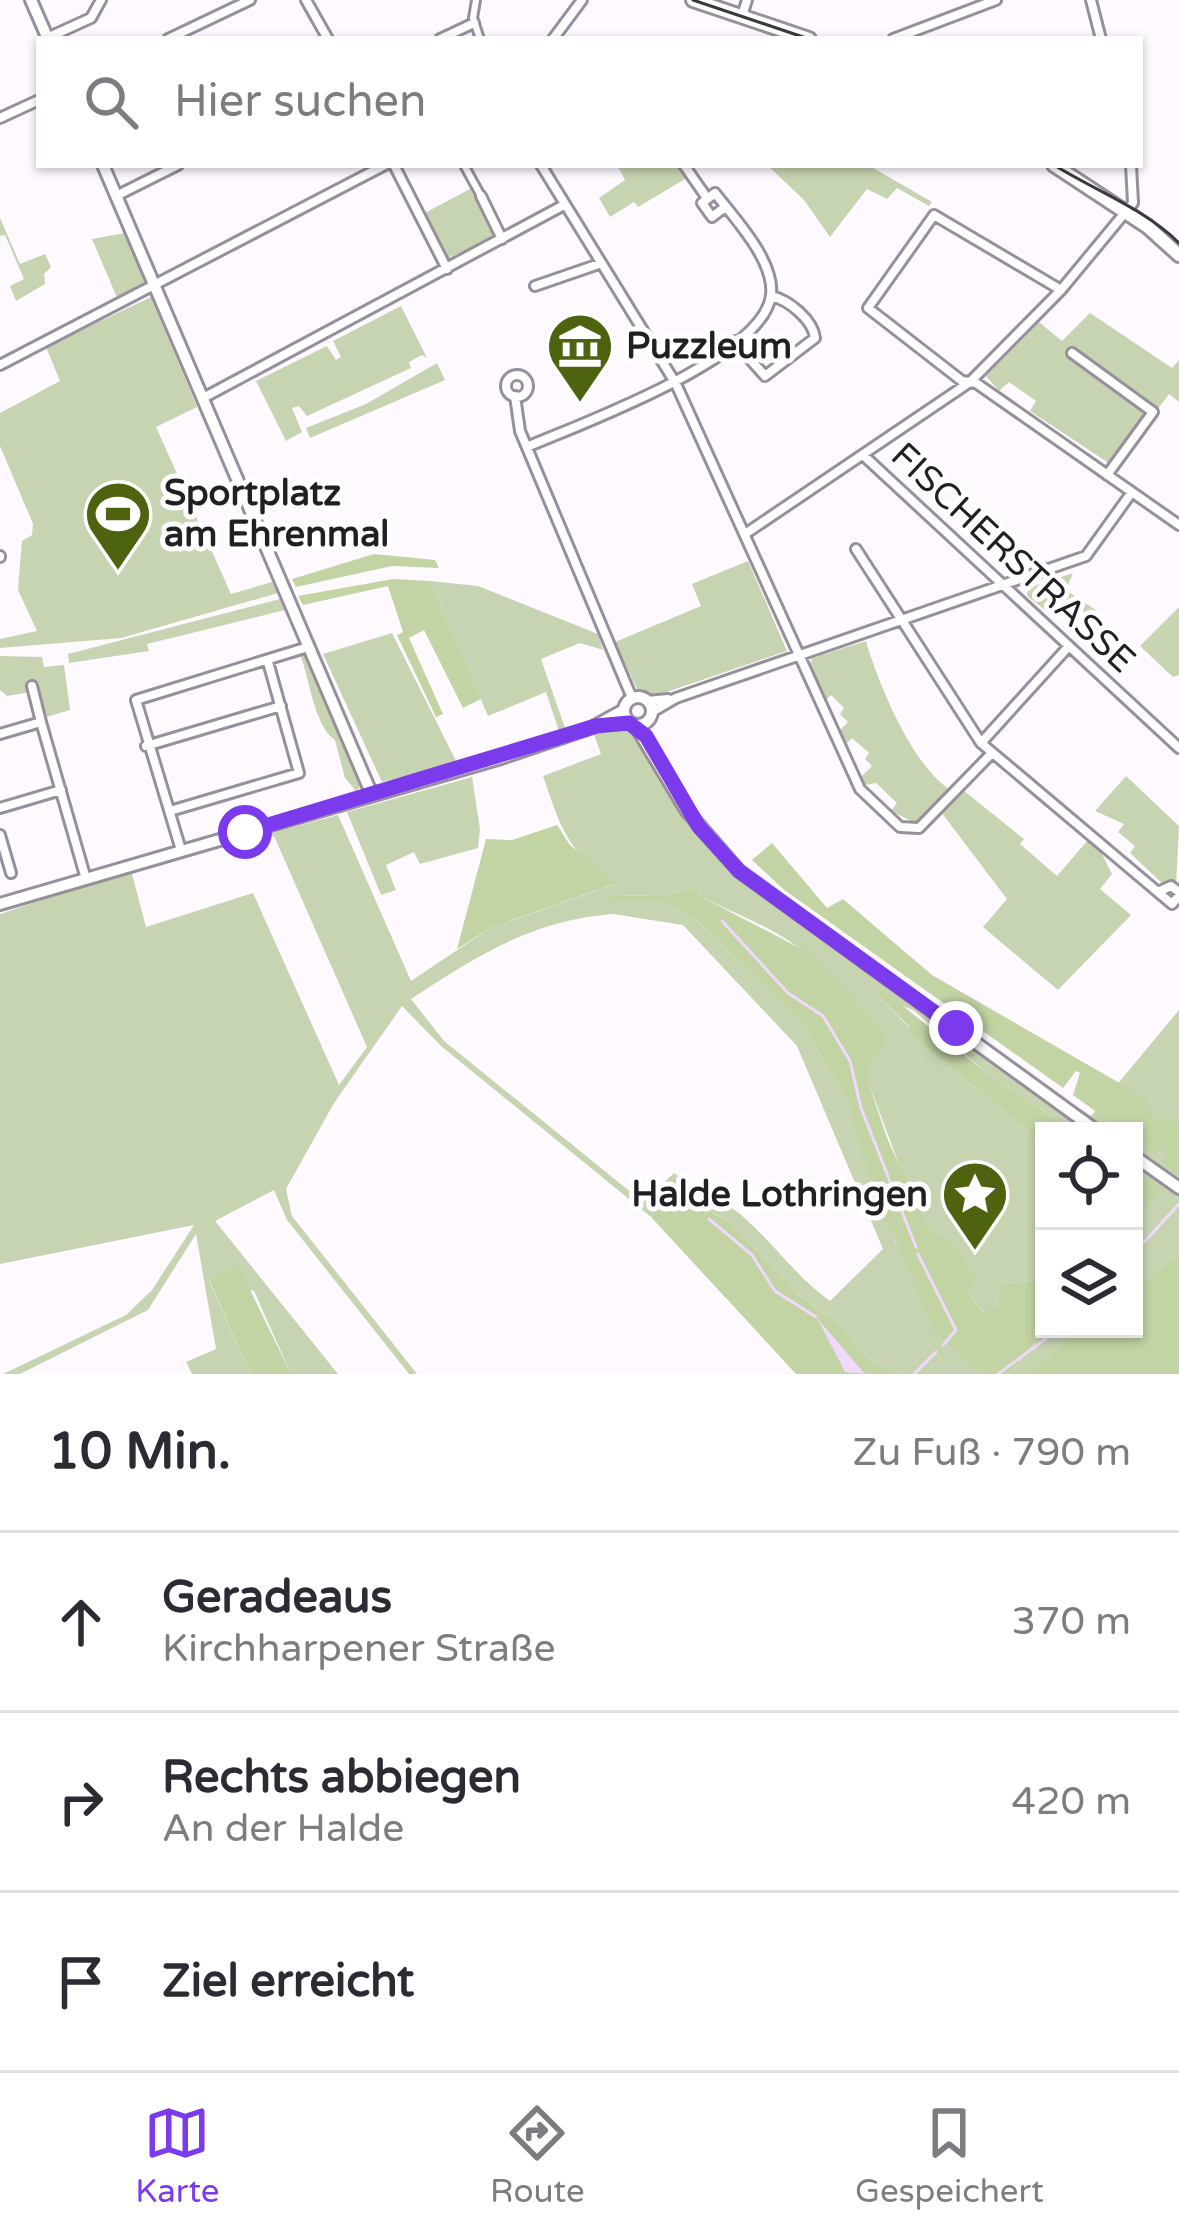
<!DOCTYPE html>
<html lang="de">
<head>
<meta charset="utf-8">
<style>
	body { margin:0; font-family:"Varela Round",sans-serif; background:#f2f2f3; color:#2b2b33 }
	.controls { position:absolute; right:36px; bottom:36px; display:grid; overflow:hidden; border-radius:0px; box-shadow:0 3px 9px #0004 }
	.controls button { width:108px; height:108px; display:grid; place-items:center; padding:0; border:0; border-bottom:3px solid #e1e1e2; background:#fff; color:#2b2b33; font:60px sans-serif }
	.stop { position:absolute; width:36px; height:36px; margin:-27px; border:9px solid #7c3aed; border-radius:50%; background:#fff }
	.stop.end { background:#7c3aed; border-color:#fff; box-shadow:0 3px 12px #0008 }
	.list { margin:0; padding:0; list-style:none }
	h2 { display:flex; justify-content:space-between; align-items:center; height:156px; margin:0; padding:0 48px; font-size:51px }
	h2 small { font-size:39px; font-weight:400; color:#7c7c81 }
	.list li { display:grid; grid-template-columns:78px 1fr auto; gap:36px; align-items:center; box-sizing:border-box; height:180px; padding:0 48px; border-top:3px solid #e1e1e2 }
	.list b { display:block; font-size:45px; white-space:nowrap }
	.list p { margin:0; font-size:39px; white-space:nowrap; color:#7c7c81 }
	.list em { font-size:39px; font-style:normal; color:#7c7c81 }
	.icon { flex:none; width:66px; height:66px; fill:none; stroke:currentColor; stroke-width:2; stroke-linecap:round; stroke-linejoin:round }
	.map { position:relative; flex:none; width:1179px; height:1374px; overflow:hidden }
	.search { position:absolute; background:#fff; box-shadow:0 3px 9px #0004; left:36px; right:36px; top:36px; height:132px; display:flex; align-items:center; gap:30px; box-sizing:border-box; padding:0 42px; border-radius:0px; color:#7c7c81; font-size:45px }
	.sheet { height:696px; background:#fff }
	nav { display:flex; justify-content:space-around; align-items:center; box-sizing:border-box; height:168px; border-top:3px solid #e1e1e2; background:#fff; font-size:33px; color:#7c7c81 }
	nav a { display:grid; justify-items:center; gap:6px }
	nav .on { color:#7c3aed }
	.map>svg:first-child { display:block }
	.green { fill:#c7d4b1; fill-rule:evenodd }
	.forest { fill:#c2d4a4 }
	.water { fill:#f0d9fd }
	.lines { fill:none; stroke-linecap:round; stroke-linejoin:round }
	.stream { stroke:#f0d9fd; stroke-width:3 }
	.pedestrian-casing { stroke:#978f9c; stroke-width:12 }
	.minor-casing { stroke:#978f9c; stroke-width:14 }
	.tertiary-casing { stroke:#978f9c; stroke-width:16 }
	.secondary-casing { stroke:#978f9c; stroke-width:18 }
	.pedestrian { stroke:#fff; stroke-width:6 }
	.minor { stroke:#fff; stroke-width:8 }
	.tertiary { stroke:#fff; stroke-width:10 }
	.secondary { stroke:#fff; stroke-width:12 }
	.tram { stroke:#3c393e; stroke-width:3 }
	.route { stroke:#7c3aed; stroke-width:15 }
	.labels { text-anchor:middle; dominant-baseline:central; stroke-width:10; stroke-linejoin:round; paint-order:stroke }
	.poi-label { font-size:36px; font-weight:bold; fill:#221f24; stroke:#fff; text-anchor:start }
	.street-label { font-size:36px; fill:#221f24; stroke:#fff }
</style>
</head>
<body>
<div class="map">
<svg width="1179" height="1374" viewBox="0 0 1179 1374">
	<rect width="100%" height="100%" fill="#fdf9ff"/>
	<!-- green -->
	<path class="green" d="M617 165H682L690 176 638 207 634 202 610 217 599 198 625 180Z
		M767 165H868L932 202 929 206 897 188 887 199 867 189 830 237 804 200Z
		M470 189 496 237 444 260 421 215Z
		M0 218 20 264 45 254 51 267 44 274 45 284 16 301 10 286 24 279 5 235 0 236Z
		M125 233 147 287 118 300 92 239Z
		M151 297 197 407 156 427 231 594 272 582 278 593 121 638 0 648V639L37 631 18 590 22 541 32 535 33 524 0 446V413L60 381 46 347Z
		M401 306 427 358 422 355 409 362 411 368 307 416 299 406 292 408 302 432 286 441 256 381 327 346 336 360 341 357 333 341Z
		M1090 313 1172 368 1179 360V402L1169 394 1157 410 1147 403 1141 422 1110 464 1030 411 1036 401 1009 382 999 391 986 376 1039 322 1062 341Z
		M437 363 445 380 310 438 306 428 366 404Z
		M748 561 787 651 655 696 637 689 615 642 701 606 692 584Z
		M1073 573 1066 590 1097 611 1096 624 1070 598 1053 616 1027 596 1028 588Z
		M430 581 478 586 598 634 603 650 580 643 541 659 565 728 559 731 546 692 488 716Z
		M280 599 285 610 147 644 149 651 69 663 68 654Z
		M1179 607V675L1173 677 1140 646Z
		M392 633 457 763 382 782 323 654Z
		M866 641C878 683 913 768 951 790L915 823 891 811 897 803 876 783 865 785 860 778 872 766 865 759 869 753 852 738 845 745 839 731 848 722 840 714 844 708 831 695 825 701 810 668 812 658Z
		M307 654 361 786 356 791 345 778 335 740C314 727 309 675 300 655Z
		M0 656 42 657 44 667 64 665 70 710 43 718 36 691 7 696 0 690Z
		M614 728 630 732 700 835 744 883 1081 1128 1088 1119 1077 1107 1091 1116 1179 1010V1254L1134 1289V1222L1161 1188 1134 1167V1131H1074L987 1073 913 1010 878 996 909 1027 908 1033 1044 1144V1272L1036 1280 1000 1284 997 1309 984 1313 967 1291 951 1242 926 1224 913 1202 869 1084C870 1061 860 1044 851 1022 816 939 776 934 700 896L698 887 665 895 610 896 607 901H653L691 915 801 1022 845 1097 895 1242 957 1349 980 1374H903L869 1359 839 1323 799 1295 732 1224 675 1190 651 1217 441 1046 402 1006 334 1103 286 1189 292 1216 417 1374H409L287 1220 274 1190 215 1221 338 1374H291L254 1291 209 1280 250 1374H192L186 1362 216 1349 196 1234 148 1310 20 1374H3L126 1315 152 1290 194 1225 0 1264V914L131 870 146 927 253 893 339 1085 367 1047 274 836 232 844 338 815 411 981 490 928 615 884C567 852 560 826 543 776L601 754 594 734ZM613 914 683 925 797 1046 883 1249 830 1301C795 1276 772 1241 740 1214 719 1197 695 1188 674 1173L643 1202 444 1041 411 999C476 956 533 920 613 914Z
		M1126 776 1179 826 1176 885H1164L1130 853 1135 846 1118 832 1124 824 1095 811Z
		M472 777 480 829 478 848 420 864 414 852 386 865 396 890 381 895 347 812Z
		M963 790 1024 839 1020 844 1057 876 1088 840 1100 850 1112 874 1100 889 1131 915 1058 990 983 927 1007 899 941 812Z
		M1045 1329H1080L1026 1374H1010Z"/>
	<!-- forest -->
	<path class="forest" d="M374 554 435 560 439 568 392 566 296 587 292 579Z
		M393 579 430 581 481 699 463 708 424 630 409 638 443 714 436 717 397 635 403 632 388 586 303 605 298 596Z
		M557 825 570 845 617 883 490 928 457 949 486 839 512 840Z
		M772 843 827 908 843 899 932 975 1149 1100 1144 1108 1161 1121 1169 1115 1179 1123V1177L1162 1162 1169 1149 1164 1144 1155 1154 1134 1139V1131H1123L1073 1095 1080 1073 1076 1071 1063 1088 783 889 752 860Z
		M698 887 700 896 813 955 888 1035 869 1066V1084L887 1138 926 1224 951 1242 977 1278 967 1291 983 1312 997 1308 999 1284 1036 1280 1044 1272 1045 1329 1010 1374H980L934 1330 878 1202 845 1097 801 1022 691 915 653 901H605L610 896 665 895Z
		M878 986 987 1073 1074 1131H1044V1144L908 1033 909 1026 878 996Z
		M1134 1167 1162 1188 1134 1222Z
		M674 1190 732 1224 799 1295 839 1323 869 1359 903 1374H796L651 1217Z
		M1179 1254V1374H1026L1080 1329H1134V1289Z
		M238 1265 291 1374H250L209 1279Z"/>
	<!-- water -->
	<path class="water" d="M817 1318 865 1374 845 1372Z"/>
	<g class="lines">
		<!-- stream -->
		<path class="stream" d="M722 921 788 993 823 1016 850 1061 861 1108 916 1247
			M709 1219 752 1255 775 1291 816 1317
			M1134 1253 1179 1204
			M918 1254 956 1330 943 1345
			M914 1374 936 1352
			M998 1374 1059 1329"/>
		<!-- pedestrian casing -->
		<g class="pedestrian-casing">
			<path id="pedestrian" d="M476 0 473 18 480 39
				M464 165 481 196"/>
		</g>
		<!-- minor casing -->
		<g class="minor-casing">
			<path id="minor" d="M306 0 328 39
				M1091 0 1101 39
				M742 16 747 0
				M47 38 91 18 101 0
				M168 39 250 0
				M440 39 474 23
				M553 39 582 0
				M893 39 996 0
				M0 118 39 100
				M394 165 447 269
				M541 165 676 384 860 789 900 827 919 828 992 753
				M684 165 707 198
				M116 196 178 165
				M481 196 502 239
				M535 286 599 264
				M1061 290 934 215 868 308 962 381 976 383 1179 525
				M734 341 765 376 815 338C813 320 789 300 771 296
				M1072 353 1153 412 1107 475
				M0 365 385 165
				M506 386a11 11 0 1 1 22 0a11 11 0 1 1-22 0Z
				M515 396 520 431 632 698
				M203 398 564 205
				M527 447C580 424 764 358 771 295 775 261 735 219 715 193L702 203 712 217 725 207
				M863 455 1179 748
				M745 534 970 382 1061 290 1133 203 1131 165
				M856 549 981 743 1172 904 1179 896
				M0 556V557
				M32 686 41 722
				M647 701 668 699
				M652 712 676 698 1086 556 1132 492
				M0 734 41 722 86 879
				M981 743 1069 646
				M146 746 281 706
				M0 808 61 790
				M170 811 299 773 268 662
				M0 835 11 873
				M181 850 136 700 308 647
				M1158 892 1171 886 1179 892"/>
		</g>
		<!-- tertiary casing -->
		<g class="tertiary-casing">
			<path id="tertiary" d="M31 0 48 39
				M103 165 372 795
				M624 711a14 14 0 1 1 28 0a14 14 0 1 1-28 0Z
				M635 725 686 810 739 871 1097 1131
				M0 904 501 758 593 727 624 710
				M1134 1156 1179 1188"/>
		</g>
		<!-- secondary casing -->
		<g class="secondary-casing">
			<path id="secondary" d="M693 0 809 39
				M1054 165 1148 227 1179 255"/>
		</g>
		<!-- pedestrian -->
		<use href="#pedestrian" class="pedestrian"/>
		<!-- minor -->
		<use href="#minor" class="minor"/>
		<!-- tertiary -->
		<use href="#tertiary" class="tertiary"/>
		<!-- secondary -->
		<use href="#secondary" class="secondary"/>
		<!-- tram -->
		<path class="tram" d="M693 0 809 39
			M1054 165C1096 191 1145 209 1179 243"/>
	</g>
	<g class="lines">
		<!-- route -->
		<path class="route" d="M245 832 596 726 629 723 646 736 699 827 739 871 956 1028"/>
	</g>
	<!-- icons -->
	<defs>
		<g id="museum-pin" transform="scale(3.45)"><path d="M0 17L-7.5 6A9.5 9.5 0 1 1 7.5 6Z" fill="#4d6310" stroke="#fff"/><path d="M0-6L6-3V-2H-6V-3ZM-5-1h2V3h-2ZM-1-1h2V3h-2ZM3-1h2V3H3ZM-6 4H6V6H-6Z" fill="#fff"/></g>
		<g id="stadium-pin" transform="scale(3.45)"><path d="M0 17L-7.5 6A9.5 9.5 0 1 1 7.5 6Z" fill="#4d6310" stroke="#fff"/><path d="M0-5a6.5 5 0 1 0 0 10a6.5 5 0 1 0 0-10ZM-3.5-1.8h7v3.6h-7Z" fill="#fff"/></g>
		<g id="sight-pin" transform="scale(3.45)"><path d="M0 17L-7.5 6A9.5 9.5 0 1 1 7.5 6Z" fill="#4d6310" stroke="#fff"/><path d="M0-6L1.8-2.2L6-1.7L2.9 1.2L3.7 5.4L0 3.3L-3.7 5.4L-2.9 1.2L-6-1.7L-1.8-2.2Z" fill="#fff"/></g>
	</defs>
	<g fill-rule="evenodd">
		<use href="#museum-pin" x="580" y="346"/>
		<use href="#stadium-pin" x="118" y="514"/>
		<use href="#sight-pin" x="975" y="1194"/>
	</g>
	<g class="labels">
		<!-- poi labels -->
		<g class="poi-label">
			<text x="626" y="346">Puzzleum</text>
			<text x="164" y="493">Sportplatz<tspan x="164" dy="41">am Ehrenmal</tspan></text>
			<text x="928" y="1194" text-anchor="end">Halde Lothringen</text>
		</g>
		<!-- street labels -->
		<g class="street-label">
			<text transform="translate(1013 558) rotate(43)">FISCHERSTRASSE</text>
		</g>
	</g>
</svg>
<div class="controls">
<button><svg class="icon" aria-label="locate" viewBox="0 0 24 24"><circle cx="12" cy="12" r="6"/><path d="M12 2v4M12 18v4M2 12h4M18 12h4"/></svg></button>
<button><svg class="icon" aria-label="layers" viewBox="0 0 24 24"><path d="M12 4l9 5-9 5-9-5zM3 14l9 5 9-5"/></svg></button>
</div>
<div class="stop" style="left:245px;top:832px"></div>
<div class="stop end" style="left:956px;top:1028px"></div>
<div class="search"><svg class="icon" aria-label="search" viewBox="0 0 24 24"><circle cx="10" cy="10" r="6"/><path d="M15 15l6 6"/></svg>Hier suchen</div>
</div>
<section class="sheet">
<h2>10 Min.<small>Zu Fuß · 790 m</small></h2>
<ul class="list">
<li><svg class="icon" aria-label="ahead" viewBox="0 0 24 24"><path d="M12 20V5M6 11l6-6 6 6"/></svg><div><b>Geradeaus</b><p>Kirchharpener Straße</p></div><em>370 m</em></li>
<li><svg class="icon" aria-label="right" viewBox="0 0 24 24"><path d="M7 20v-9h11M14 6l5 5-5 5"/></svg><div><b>Rechts abbiegen</b><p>An der Halde</p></div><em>420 m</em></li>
<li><svg class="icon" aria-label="arrive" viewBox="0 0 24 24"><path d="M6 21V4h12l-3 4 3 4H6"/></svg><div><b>Ziel erreicht</b></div></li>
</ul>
</section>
<nav>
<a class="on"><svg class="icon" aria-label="map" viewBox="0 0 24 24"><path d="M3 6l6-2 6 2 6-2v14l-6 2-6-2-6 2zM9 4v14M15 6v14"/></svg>Karte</a>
<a><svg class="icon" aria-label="directions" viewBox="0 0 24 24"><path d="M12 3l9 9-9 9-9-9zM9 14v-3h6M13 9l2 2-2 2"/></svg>Route</a>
<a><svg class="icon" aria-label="saved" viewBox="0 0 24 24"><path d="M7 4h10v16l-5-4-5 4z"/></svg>Gespeichert</a>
</nav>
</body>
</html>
